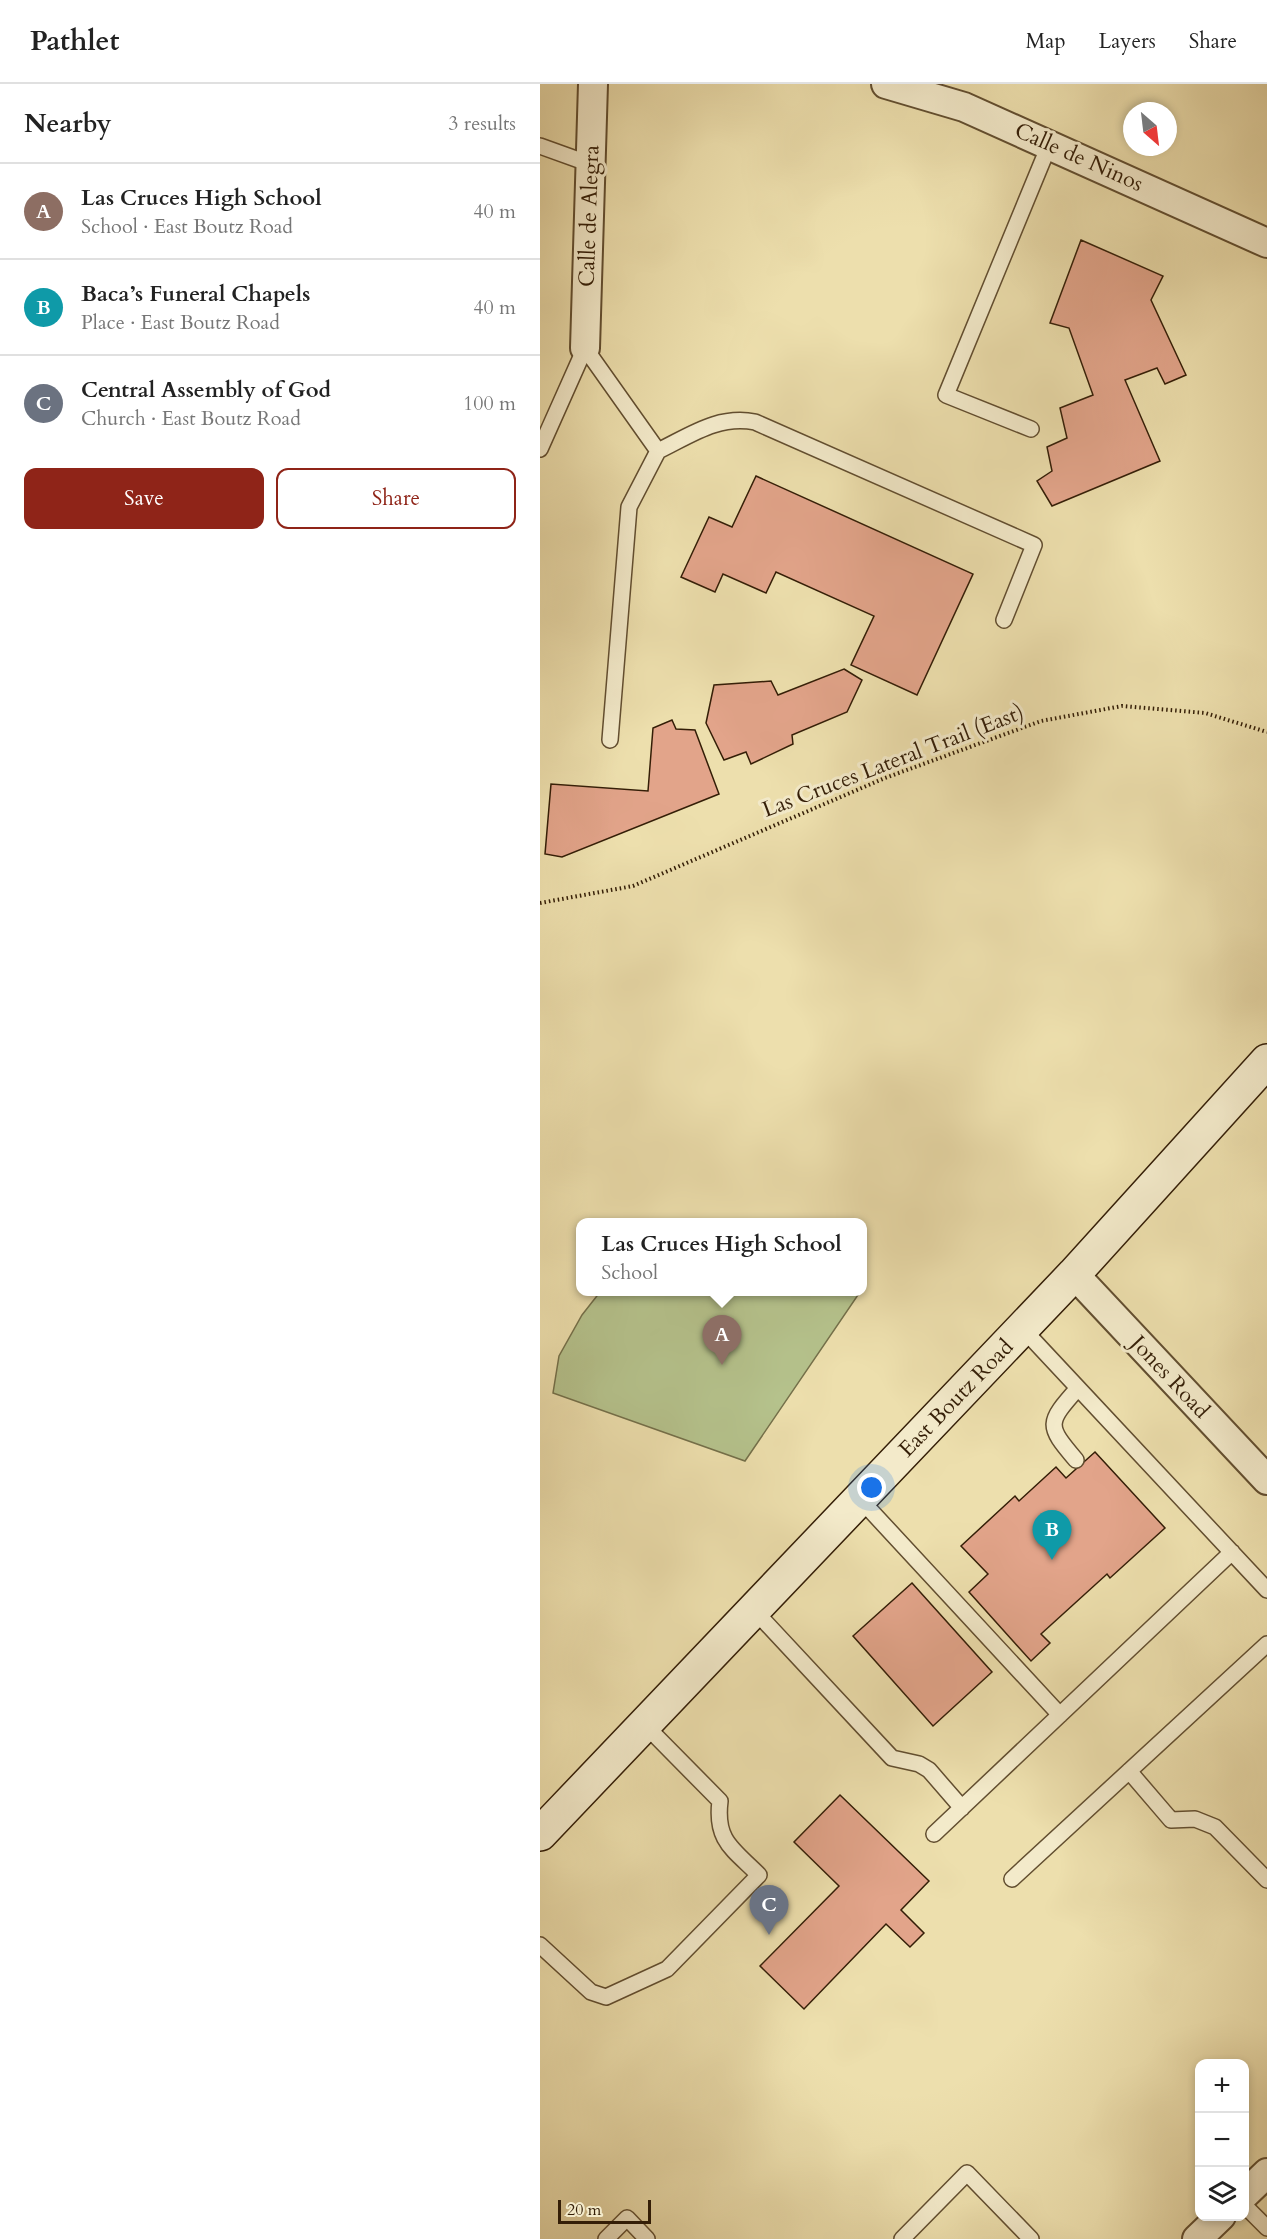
<!DOCTYPE html>
<html lang="en">
<head>
<meta charset="utf-8">
<style>
	body { margin:0; font-family:Cardo,serif; background:#f2f2f2; color:#222 }
	.controls { position:absolute; right:18px; bottom:18px; display:grid; overflow:hidden; border-radius:12px; box-shadow:0 3px 9px #0003 }
	.controls button { width:54px; height:54px; display:grid; place-items:center; padding:0; border:0; border-bottom:2px solid #e0e0e0; background:#fff; color:#222; font:30px sans-serif }
	.compass { position:absolute; left:583px; top:18px; width:54px; height:54px; border-radius:50%; background:#fff; box-shadow:0 3px 9px #0003; rotate:152deg }
	.scale { position:absolute; left:18px; bottom:15px; width:93px; box-sizing:border-box; padding-left:6px; border:3px solid #341e07; border-top:0; font-size:16px; line-height:21px; white-space:nowrap; color:#341e07; -webkit-text-stroke:4px #f3eaca; paint-order:stroke }
	.you { position:absolute; left:332px; top:1404px; width:21px; height:21px; margin:-15px; border:4px solid #fff; border-radius:50%; background:#1a73e8; box-shadow:0 0 0 9px #1a73e833 }
	.badge { display:grid; place-items:center; width:39px; height:39px; border-radius:50%; background:#8f2418; color:#fff; font-size:20px; font-weight:700 }
	.pin { position:absolute; translate:-50% -50px; filter:drop-shadow(0 2px 3px #0008) }
	.pin::after { content:''; position:absolute; top:32px; width:21px; height:18px; background:inherit; clip-path:polygon(0 0,100% 0,50% 100%) }
	.popup { position:absolute; left:36px; top:1134px; width:291px; height:78px; box-sizing:border-box; display:grid; place-content:center; border-radius:12px; background:#fff; filter:drop-shadow(0 2px 4px #0005); font-size:20px; white-space:nowrap; color:#767676 }
	.popup b { font-size:22px; color:#222 }
	.popup::after { content:''; position:absolute; left:50%; top:100%; margin-left:-12px; border:12px solid transparent; border-top-color:#fff }
	.list { margin:0; padding:0; list-style:none }
	h2 { display:flex; justify-content:space-between; align-items:center; height:78px; margin:0; padding:0 24px; font-size:26px }
	h2 small { font-size:20px; font-weight:400; color:#767676 }
	.list li { display:grid; grid-template-columns:39px 1fr auto; gap:18px; align-items:center; box-sizing:border-box; height:96px; padding:0 24px; border-top:2px solid #e0e0e0 }
	.list b { display:block; font-size:22px; white-space:nowrap }
	.list p { margin:0; font-size:20px; white-space:nowrap; color:#767676 }
	.list em { font-size:20px; font-style:normal; color:#767676 }
	.actions { display:flex; gap:12px; padding:18px 24px }
	.actions a { flex:1; padding:14px 0; border:2px solid #8f2418; border-radius:12px; text-align:center; font-size:21px; color:#8f2418 }
	.actions .main { background:#8f2418; color:#fff }
	.icon { flex:none; width:33px; height:33px; fill:none; stroke:currentColor; stroke-width:2; stroke-linecap:round; stroke-linejoin:round }
	.map { position:relative; flex:none; width:727px; height:2155px; overflow:hidden }
	header { display:flex; align-items:center; gap:36px; box-sizing:border-box; height:84px; padding:0 30px; background:#fff; border-bottom:2px solid #e0e0e0 }
	header strong { font-size:28px }
	nav { display:flex; gap:33px; margin-inline-start:auto; font-size:21px }
	main { display:flex }
	aside { flex:1; background:#fff }
	.map>svg:first-child { display:block }
	.green { fill:#b5c28c; stroke:#74704a; stroke-width:1.5 }
	.building { fill:#e2a48a; stroke:#341e07; stroke-width:1.5 }
	.lines { fill:none; stroke-linecap:round; stroke-linejoin:round }
	.service-casing { stroke:#624e30; stroke-width:18 }
	.minor-casing { stroke:#624e30; stroke-width:32 }
	.secondary-casing { stroke:#341e07; stroke-width:36 }
	.path { stroke:#341e07; stroke-width:4; stroke-dasharray:1.5 3; stroke-linecap:butt }
	.service { stroke:#f3eaca; stroke-width:15 }
	.minor { stroke:#f3eaca; stroke-width:28 }
	.secondary { stroke:#f3eaca; stroke-width:33 }
	.labels { text-anchor:middle; dominant-baseline:central; stroke-width:6; stroke-linejoin:round; paint-order:stroke }
	.street-label { font-size:22px; fill:#341e07; stroke:#f3eaca }
</style>
</head>
<body>
<header>
<strong>Pathlet</strong>
<nav><a>Map</a><a>Layers</a><a>Share</a></nav>
</header>
<main>
<aside>
<h2>Nearby<small>3 results</small></h2>
<ul class="list">
<li><span class="badge" style="background:#8d6e63">A</span><div><b>Las Cruces High School</b><p>School · East Boutz Road</p></div><em>40 m</em></li>
<li><span class="badge" style="background:#0f9aa8">B</span><div><b>Baca’s Funeral Chapels</b><p>Place · East Boutz Road</p></div><em>40 m</em></li>
<li><span class="badge" style="background:#6b7280">C</span><div><b>Central Assembly of God</b><p>Church · East Boutz Road</p></div><em>100 m</em></li>
</ul>
<div class="actions"><a class="main">Save</a><a>Share</a></div>
</aside>
<div class="map">
<svg width="727" height="2155" viewBox="0 0 727 2155">
	<rect width="100%" height="100%" fill="#eddfad"/>
	<filter id="stains"><feTurbulence type="fractalNoise" baseFrequency=".00333" numOctaves="4"/><feColorMatrix values="0 0 0 0 .2 0 0 0 0 .09 0 0 0 0 .02 0 0 0 .5 -.17"/></filter>
	<radialGradient id="worn" r=".72"><stop offset=".6" stop-color="#630" stop-opacity="0"/><stop offset="1" stop-color="#630" stop-opacity=".3"/></radialGradient>
	<!-- green -->
	<path class="green" d="M60 1208H320L205 1377 13 1309 19 1272 42 1231Z"/>
	<!-- building -->
	<path class="building" d="M541 156 623 192 611 216 646 291 625 300 617 284 585 296 620 377 512 422 497 397 512 387 507 363 527 354 520 324 553 311 529 244 510 239Z
		M216 392 433 490 377 611 311 581 334 532 236 488 226 509 183 490 175 508 141 493 169 433 192 443Z
		M304 585 322 596 307 628 252 651 253 660 211 680 206 668 184 676 166 639 174 601 231 597 238 611Z
		M132 636 136 645 155 646 179 710 22 773 5 770 11 700 108 707 113 644Z
		M555 1368 625 1444 570 1494 567 1490 501 1550 510 1559 491 1577 429 1508 448 1490 421 1462 475 1412 479 1417 516 1383 526 1394Z
		M372 1499 452 1588 393 1642 313 1552Z
		M300 1711 389 1797 361 1826 384 1849 370 1863 346 1840 264 1925 220 1882 299 1802 254 1758Z"/>
	<g class="lines">
		<!-- service casing -->
		<g class="service-casing">
			<path id="service" d="M0 62 50 80
				M45 264 118 367 89 423 70 656
				M491 345 406 311 510 59
				M0 365 45 264
				M118 367C151 351 178 331 215 338L494 461 464 536
				M482 1244 727 1506
				M536 1376C506 1341 507 1339 538 1304
				M320 1415 520 1631
				M214 1526 352 1674 379 1680 389 1686 422 1724
				M589 1687 631 1736 655 1735 675 1743 727 1796
				M394 1750 692 1468
				M472 1795 727 1560
				M0 1861 51 1908 66 1913 127 1885 219 1791C193 1765 175 1757 180 1717L105 1641
				M704 2121 727 2144
				M66 2155 87 2134 107 2155
				M362 2155 427 2089 491 2155"/>
		</g>
		<!-- minor casing -->
		<g class="minor-casing">
			<path id="minor" d="M346 0 424 23 727 159
				M45 264 53 0
				M534 1190 727 1396
				M704 2111 727 2089
				M657 2155 681 2132"/>
		</g>
		<!-- secondary casing -->
		<g class="secondary-casing">
			<path id="secondary" d="M0 1750 534 1190 727 977"/>
		</g>
		<!-- path -->
		<path class="path" d="M0 819 93 802 345 694 501 637 582 622 665 629 727 648"/>
		<!-- service -->
		<use href="#service" class="service"/>
		<!-- minor -->
		<use href="#minor" class="minor"/>
		<!-- secondary -->
		<use href="#secondary" class="secondary"/>
	</g>
	<g class="labels">
		<!-- street labels -->
		<g class="street-label">
			<text transform="translate(539 73) rotate(24)">Calle de Ninos</text>
			<text transform="translate(49 132) rotate(-88)">Calle de Alegra</text>
			<text transform="translate(353 677) rotate(-21)">Las Cruces Lateral Trail (East)</text>
			<text transform="translate(630 1293) rotate(47)">Jones Road</text>
			<text transform="translate(416 1314) rotate(-46)">East Boutz Road</text>
		</g>
	</g>
	<rect width="100%" height="100%" filter="url(#stains)"/>
	<rect width="100%" height="100%" fill="url(#worn)"/>
</svg>
<div class="controls">
<button>+</button>
<button>−</button>
<button><svg class="icon" aria-label="layers" viewBox="0 0 24 24"><path d="M12 4l9 5-9 5-9-5zM3 14l9 5 9-5"/></svg></button>
</div>
<svg class="compass" viewBox="-18 -18 36 36"><path d="M0-13l5 13h-10z" fill="#e53935"/><path d="M0 13l5-13h-10z" fill="#767676"/></svg>
<div class="scale">20 m</div>
<div class="you"></div>
<div class="pin badge" style="left:182px;top:1281px;background:#8d6e63">A</div>
<div class="popup"><b>Las Cruces High School</b>School</div>
<div class="pin badge" style="left:512px;top:1476px;background:#0f9aa8">B</div>
<div class="pin badge" style="left:229px;top:1851px;background:#6b7280">C</div>
</div>
</main>
</body>
</html>
